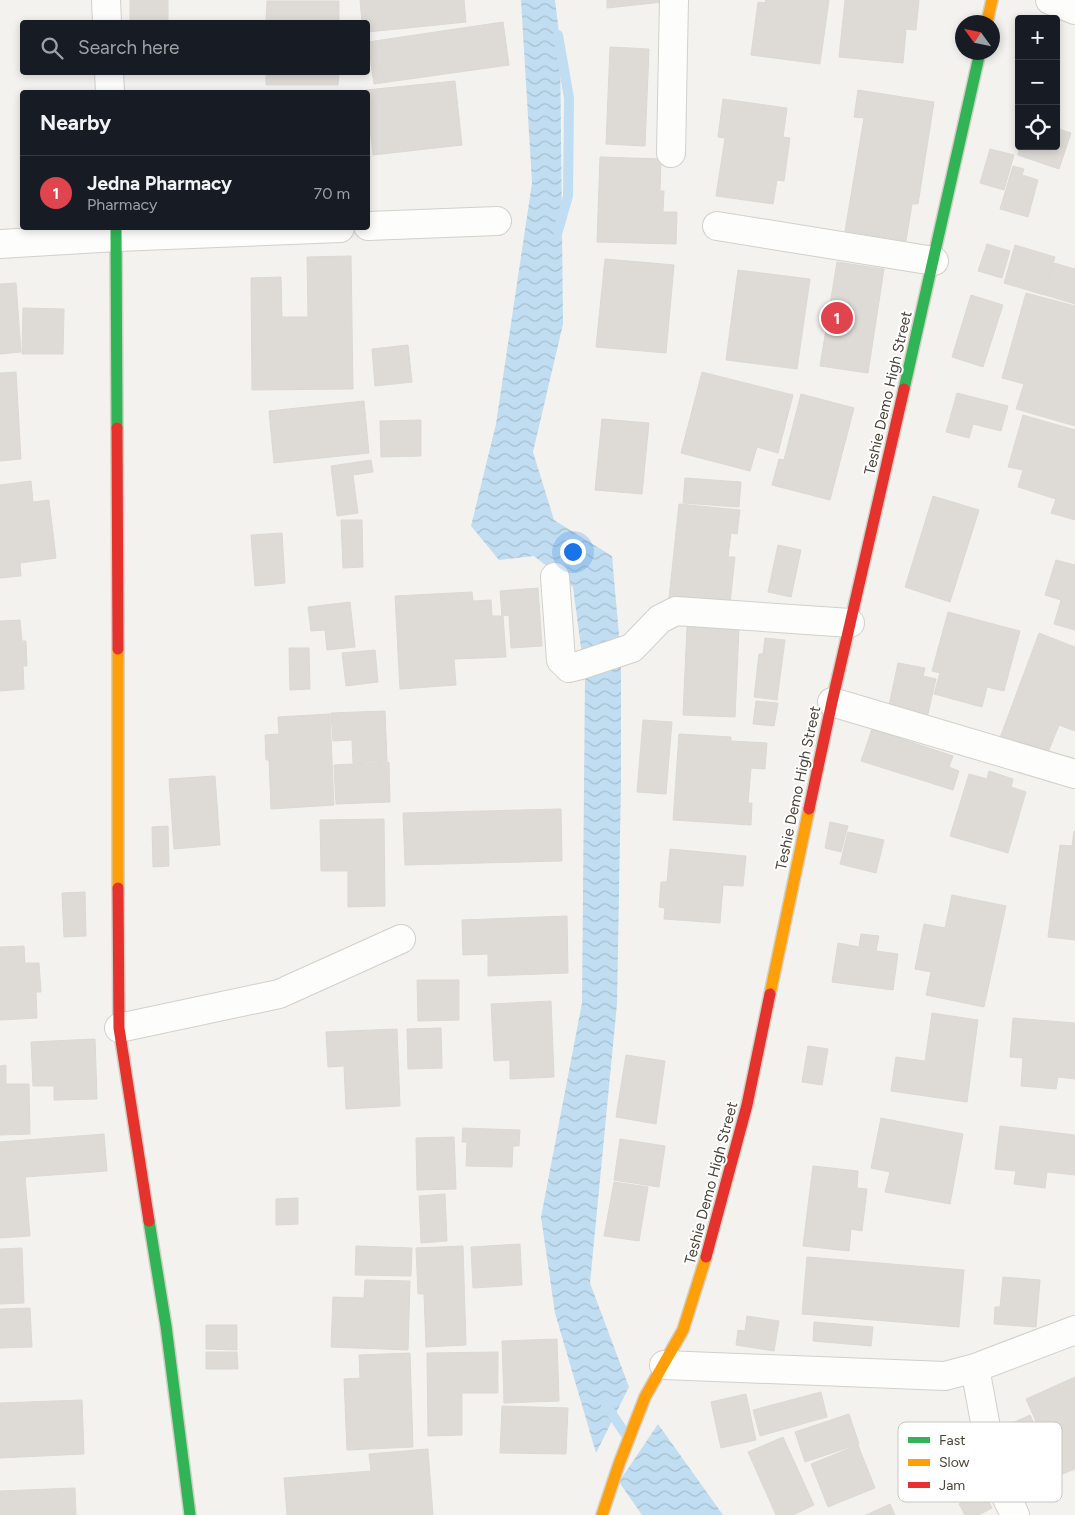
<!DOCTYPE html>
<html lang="en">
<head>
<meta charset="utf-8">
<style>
	body { margin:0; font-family:Figtree,sans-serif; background:#242831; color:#f1f3f6 }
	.controls { position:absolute; right:15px; top:15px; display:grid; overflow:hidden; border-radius:5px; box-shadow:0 2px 8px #0003 }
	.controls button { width:45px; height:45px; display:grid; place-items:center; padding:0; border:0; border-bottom:1px solid #363941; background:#171b24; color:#f1f3f6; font:25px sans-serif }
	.compass { position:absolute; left:955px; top:15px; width:45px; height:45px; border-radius:50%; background:#171b24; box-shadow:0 2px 8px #0003; rotate:303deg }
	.you { position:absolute; left:572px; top:551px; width:18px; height:18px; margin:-12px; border:4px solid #fff; border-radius:50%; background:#1a73e8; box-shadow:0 0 0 8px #1a73e833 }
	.badge { display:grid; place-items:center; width:32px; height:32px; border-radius:50%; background:#868178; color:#fff; font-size:16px; font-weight:700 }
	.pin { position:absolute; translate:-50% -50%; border:2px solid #fff; box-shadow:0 1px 5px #0006 }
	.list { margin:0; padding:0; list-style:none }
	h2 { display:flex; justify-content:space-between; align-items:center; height:65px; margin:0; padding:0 20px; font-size:21px }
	h2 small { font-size:16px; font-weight:400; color:#9ea1a6 }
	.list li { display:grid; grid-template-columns:32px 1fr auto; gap:15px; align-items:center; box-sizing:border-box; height:75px; padding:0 20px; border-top:1px solid #363941 }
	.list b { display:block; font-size:19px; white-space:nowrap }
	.list p { margin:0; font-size:16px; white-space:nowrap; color:#9ea1a6 }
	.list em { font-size:16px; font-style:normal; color:#9ea1a6 }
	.icon { flex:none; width:28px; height:28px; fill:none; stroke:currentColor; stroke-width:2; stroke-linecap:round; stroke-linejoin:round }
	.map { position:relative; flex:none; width:1075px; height:1515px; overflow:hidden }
	.search { position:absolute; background:#171b24; box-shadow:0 2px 8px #0003; left:20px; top:20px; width:350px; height:55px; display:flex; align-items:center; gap:12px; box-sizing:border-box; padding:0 18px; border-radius:5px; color:#9ea1a6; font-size:19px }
	.panel { position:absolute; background:#171b24; box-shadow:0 2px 8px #0003; left:20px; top:90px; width:350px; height:140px; border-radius:5px }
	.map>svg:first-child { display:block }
	.water { fill:url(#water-waves) }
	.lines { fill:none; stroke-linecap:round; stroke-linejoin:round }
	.stream { stroke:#c0ddf1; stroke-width:10 }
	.building { fill:#dedbd6; stroke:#dcd9d4 }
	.street-casing { stroke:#d2d0cb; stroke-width:30 }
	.fast-casing { stroke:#d3cfc5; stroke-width:14 }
	.slow-casing { stroke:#d3cfc5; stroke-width:14 }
	.jam-casing { stroke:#d3cfc5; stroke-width:14 }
	.street { stroke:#fdfdfc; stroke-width:28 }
	.fast { stroke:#30b455; stroke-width:11 }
	.slow { stroke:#ff9f0a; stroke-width:11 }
	.jam { stroke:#e5322d; stroke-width:11 }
	.labels { text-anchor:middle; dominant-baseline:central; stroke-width:4; stroke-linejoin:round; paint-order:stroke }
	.street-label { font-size:15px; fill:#4b4439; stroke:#fff }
	.key { fill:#fff; stroke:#c9c7c4; stroke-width:1 }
	.key-label { font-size:14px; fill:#4b4439 }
</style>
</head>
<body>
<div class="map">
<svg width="1075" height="1515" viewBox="0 0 1075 1515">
	<defs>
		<pattern id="water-waves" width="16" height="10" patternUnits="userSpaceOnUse" patternTransform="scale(1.25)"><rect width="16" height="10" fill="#c0ddf1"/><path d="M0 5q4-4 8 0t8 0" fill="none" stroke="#a6bfcf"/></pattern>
	</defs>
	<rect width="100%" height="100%" fill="#f4f2ee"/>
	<!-- water -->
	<path class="water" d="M521 0H555L560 41 563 324 533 452 554 520 612 556 621 658V780L617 1004 590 1283 629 1387 596 1453 555 1313 541 1217 582 1003 585 678 573 587 534 556 499 560 471 526 496 424 532 183Z
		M658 1424 723 1515H642L619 1482Z"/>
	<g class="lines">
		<!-- stream -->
		<path class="stream" d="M558 231 568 196 569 98 558 35
			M606 1405 626 1435"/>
	</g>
	<!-- building -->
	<path class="building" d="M130 0H168V22H130Z
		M360 0H464L466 22 368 32V22H362Z
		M607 0H663V2L607 8Z
		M766 0H829L820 64 751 55 758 2 765 3Z
		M845 0H919L916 30 906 29 903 63 839 57Z
		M267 1H339V22H266Z
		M503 22 509 65 374 84 368 42Z
		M610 47 649 49 645 146 606 144Z
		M266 72H339L338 85H266Z
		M455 81 462 145 373 155 366 90Z
		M858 90 934 102 918 204H912L906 241 845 231 864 118 854 117Z
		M723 99 787 108 783 137 790 138 784 181 777 180 773 204 716 196 725 138 718 137Z
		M1056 128 1071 133 1059 169 1018 155 1020 146H1056Z
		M990 149 1014 155 1004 190 980 183Z
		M600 157 661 159 660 191H664L663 212H677L676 244 597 242Z
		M1013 166 1024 169 1022 175 1038 180 1028 217 1000 209Z
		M987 244 1010 251 1002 278 978 271Z
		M1015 245 1055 257 1044 295 1004 283Z
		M351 256 353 389 252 390 251 278 281 277 282 317H308L307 257Z
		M605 259 674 265 666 353 596 347Z
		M837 262 884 269 868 373 820 366Z
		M1054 263 1075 269V304L1045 295Z
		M738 270 810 279 797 369 726 360Z
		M16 283 21 352 0 354V284Z
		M1026 293 1075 306V426L1016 409 1024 384 1002 378Z
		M971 295 1003 305 983 367 952 357Z
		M23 308 64 309 63 354H22Z
		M408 345 412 382 375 386 372 349Z
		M16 372 21 459 0 461V373Z
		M702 372 793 395 778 453 757 447 750 471 681 453Z
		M957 393 1008 406 1001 431 973 424 969 438 946 432Z
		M801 394 854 408 830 500 772 485 779 459 784 460Z
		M364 401 369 453 274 463 269 411Z
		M1023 415 1075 430V520L1051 513 1056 499 1018 487 1023 470 1008 467Z
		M602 419 649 423 642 494 595 490Z
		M421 420V456L381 457 380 421Z
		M371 460 373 472 353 475 358 513 337 516 331 466Z
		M685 478 741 482 739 507 683 503Z
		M31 481 33 502 49 500 56 558 20 563 21 576 0 578V485Z
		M933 496 979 510 950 602 905 587Z
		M679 504 740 510 737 534 731 533 728 557H735L730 604 669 598Z
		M341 520H362L363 567 343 568Z
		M282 533 285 583 255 586 251 535Z
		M778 545 801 550 791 597 768 592Z
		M1056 560 1075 565V630L1054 624 1061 600 1045 595Z
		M538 588 542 646 511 648 509 615 502 616 500 591Z
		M472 592 473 601 491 600 492 616H503L506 657 454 659 456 685 400 689 395 596Z
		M350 602 355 647 327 650 325 630 311 631 308 607Z
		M948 612 1020 631 1004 691 987 687 982 707 934 694 940 673 932 671Z
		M20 620 22 641H26L27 666H23L24 689 0 691V621Z
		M687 627 739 628 735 717 683 715Z
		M1039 633 1075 647V731L1059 725 1045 760 998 743Z
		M765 638 785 640 777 700 754 697 759 654H763Z
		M289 648H309L310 689 290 690Z
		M375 650 378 682 346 686 342 653Z
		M898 663 925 668 923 676 936 679 927 718 888 710Z
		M756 701 778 703 774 726 753 724Z
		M385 711 387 761 353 763 352 740 333 741 331 713Z
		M330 714 334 805 271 809 269 760H266L265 735 279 734 278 717Z
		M643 720 672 722 666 794 637 792Z
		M872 729 953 756 949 767 959 771 953 790 861 761Z
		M679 734 731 737V741L767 743 765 769 751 768 748 803H752L751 825 673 820Z
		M389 762 390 802 336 804 334 765Z
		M989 771 1013 779 1011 787 1026 792 1008 853 950 836 969 774 987 779Z
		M215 776 220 845 174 849 169 779Z
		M561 809 562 861 405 865 403 813Z
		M384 819 385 906 348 907V871H321L320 820Z
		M830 822 848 826 841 852 825 848Z
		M168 826 169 866 153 867 152 827Z
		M1074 831H1075V940L1048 937 1060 845 1072 846Z
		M848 832 884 840 876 873 840 864Z
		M670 849 746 856 743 886 723 885 720 923 664 919 665 908 659 907 661 882H667Z
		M85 892 86 936 64 937 62 893Z
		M952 895 1006 906 984 1007 926 995 931 972 915 969 924 924 945 928Z
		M567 916 568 973 488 976V954L463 955 462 920Z
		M861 934 879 936 876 951 898 954 893 990 832 982 838 943 859 947Z
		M24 946 25 963H39L41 992H36L37 1018 0 1020V947Z
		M417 980H459V1020L418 1021Z
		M551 1001 554 1077 510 1079V1060L494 1061 491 1004Z
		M932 1013 978 1020 967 1102 891 1091 896 1057 925 1061Z
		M1013 1018 1075 1023V1079L1058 1077 1056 1089 1021 1086 1023 1058 1010 1057Z
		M441 1028 442 1068 408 1069 407 1029Z
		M397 1029 400 1106 346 1109 344 1066 328 1067 326 1032Z
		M95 1039 97 1099 54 1100V1086H33L31 1042Z
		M808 1046 828 1049 822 1085 802 1082Z
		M626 1055 665 1061 656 1124 616 1117Z
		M6 1065V1084H29L30 1134 0 1135V1066Z
		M881 1118 963 1134 950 1204 885 1192 890 1172 871 1168Z
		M1000 1126 1075 1135V1175L1047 1172 1045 1188 1014 1184 1016 1171 995 1169Z
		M463 1128 520 1130 519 1146H513L512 1167 466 1166 467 1142H462Z
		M104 1134 107 1171 25 1177 30 1236 0 1238V1142Z
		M454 1137 456 1189 417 1190 416 1138Z
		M620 1139 665 1146 659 1187 614 1180Z
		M813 1166 858 1171 857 1188 867 1189 862 1231 851 1229 849 1251 803 1246Z
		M614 1182 648 1187 639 1241 604 1236Z
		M445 1194 447 1241 421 1243 419 1196Z
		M298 1198V1224L276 1225V1199Z
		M520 1244 522 1285 473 1288 471 1247Z
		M356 1246 412 1248 411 1276 355 1275Z
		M463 1246 466 1345 426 1347 424 1294H418L416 1248Z
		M22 1248 24 1303 0 1304V1249Z
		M807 1257 964 1270 959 1327 802 1314Z
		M1003 1277 1040 1280 1036 1327 994 1324 995 1307H1000Z
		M365 1280 410 1281 408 1350 331 1347 333 1297 364 1298Z
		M30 1308 32 1347 0 1348V1309Z
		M747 1316 779 1321 774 1351 736 1345 738 1330 745 1331Z
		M814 1322 873 1327 871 1346 813 1341Z
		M206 1325H237V1350L206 1349Z
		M557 1339 559 1401 504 1403 502 1341Z
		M206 1352H237L238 1369H206Z
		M498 1352V1393H462V1435L428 1436 427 1353Z
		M410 1353 413 1447 347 1450 344 1379 360 1378 359 1355Z
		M1075 1377V1469L1060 1475 1026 1399Z
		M821 1392 827 1417 760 1436 753 1410Z
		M746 1394 756 1440 721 1448 711 1402Z
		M82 1400 84 1454 0 1458V1403Z
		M502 1406 568 1408 566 1454 500 1453Z
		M849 1414 859 1444 805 1462 795 1432Z
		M1030 1415 1060 1481 1027 1497 997 1430Z
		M783 1437 814 1505 793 1515H776L748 1452Z
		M858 1445 875 1488 828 1507 811 1464Z
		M428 1449 433 1515H287L284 1478 371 1471 369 1454Z
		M75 1488 76 1515H0V1491Z
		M983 1491 992 1508 979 1515H965L959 1504Z
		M890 1504 895 1515H866Z"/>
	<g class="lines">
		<!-- street casing -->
		<g class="street-casing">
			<path id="street" d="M106 0 107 22
				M1050 0 1075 10
				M109 72 110 92
				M671 153 674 0
				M368 226 497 221
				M717 226 934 261
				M0 244 117 237 340 228
				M555 577 561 660 569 668 581 665 632 648 660 619 676 611 850 623
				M832 702 1075 774
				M119 1028 279 994 401 939
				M664 1365 945 1376 975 1368 1075 1330
				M975 1368 994 1471 1015 1515"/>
		</g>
		<!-- fast casing -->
		<g class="fast-casing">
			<path id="fast" d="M116 228 117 428
				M904 389 980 52
				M149 1221 166 1326 190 1515"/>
		</g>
		<!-- slow casing -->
		<g class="slow-casing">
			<path id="slow" d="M987 22 992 0
				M118 649V888
				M770 994 809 809
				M602 1515 619 1464 645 1397 683 1330 706 1257"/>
		</g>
		<!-- jam casing -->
		<g class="jam-casing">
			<path id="jam" d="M117 428 118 649
				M809 809 832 702 904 389
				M118 888 119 1028 149 1221
				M706 1257 747 1105 770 994"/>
		</g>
		<!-- street -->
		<use href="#street" class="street"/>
		<!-- fast -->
		<use href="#fast" class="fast"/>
		<!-- slow -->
		<use href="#slow" class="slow"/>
		<!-- jam -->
		<use href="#jam" class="jam"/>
	</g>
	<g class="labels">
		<!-- street labels -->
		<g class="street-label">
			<text transform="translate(888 393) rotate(-77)">Teshie Demo High Street</text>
			<text transform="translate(798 788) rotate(-78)">Teshie Demo High Street</text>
			<text transform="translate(711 1183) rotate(-75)">Teshie Demo High Street</text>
		</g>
	</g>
	<!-- legend -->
	<rect x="898" y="1422" width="164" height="80" rx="8" class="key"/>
	<rect x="908" y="1437" width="22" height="6" fill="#30b455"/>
	<rect x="908" y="1459" width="22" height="7" fill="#ff9f0a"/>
	<rect x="908" y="1482" width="22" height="6" fill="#e5322d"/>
	<g class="key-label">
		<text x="939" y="1445">Fast</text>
		<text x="939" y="1467">Slow</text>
		<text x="939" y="1490">Jam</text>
	</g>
</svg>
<div class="controls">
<button>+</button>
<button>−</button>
<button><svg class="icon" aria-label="locate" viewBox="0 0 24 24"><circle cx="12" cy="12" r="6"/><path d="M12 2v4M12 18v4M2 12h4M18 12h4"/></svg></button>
</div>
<svg class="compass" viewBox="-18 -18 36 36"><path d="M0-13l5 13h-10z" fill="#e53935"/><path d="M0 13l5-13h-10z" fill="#9ea1a6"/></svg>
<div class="you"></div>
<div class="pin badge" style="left:837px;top:318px;background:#e0444e">1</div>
<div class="search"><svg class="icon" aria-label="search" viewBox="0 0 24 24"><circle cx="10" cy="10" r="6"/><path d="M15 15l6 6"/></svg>Search here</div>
<section class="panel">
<h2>Nearby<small></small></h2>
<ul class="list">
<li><span class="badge" style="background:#e0444e">1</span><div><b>Jedna Pharmacy</b><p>Pharmacy</p></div><em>70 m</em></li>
</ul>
</section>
</div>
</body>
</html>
